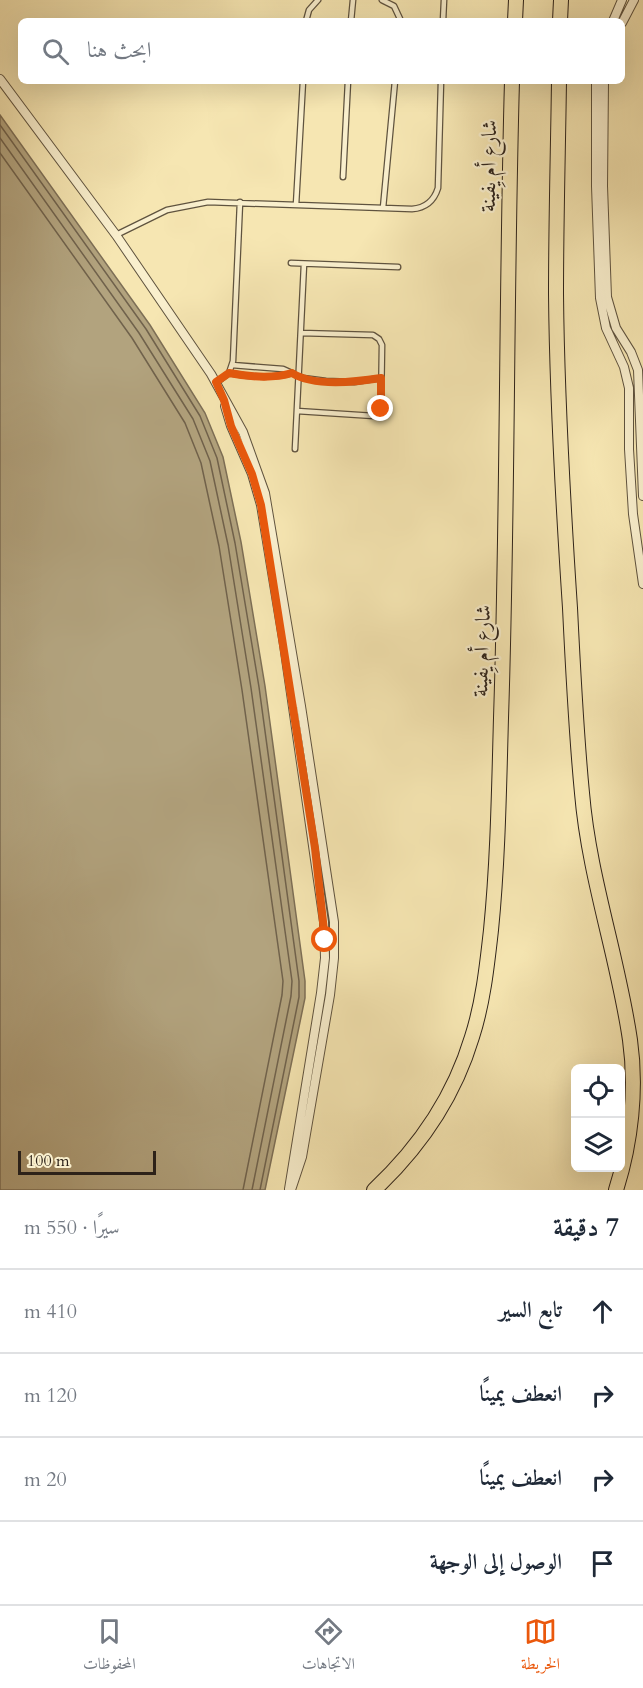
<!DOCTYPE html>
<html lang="ar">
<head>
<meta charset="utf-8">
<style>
	body { margin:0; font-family:Cardo,Amiri,serif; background:#f6f6f7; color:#1f2937; direction:rtl }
	.controls { position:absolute; right:18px; bottom:18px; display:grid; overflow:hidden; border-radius:9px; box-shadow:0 6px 24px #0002 }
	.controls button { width:54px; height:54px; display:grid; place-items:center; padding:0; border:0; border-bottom:2px solid #e0e1e3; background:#fff; color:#1f2937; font:30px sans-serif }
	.scale { position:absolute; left:18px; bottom:15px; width:138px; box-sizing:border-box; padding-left:6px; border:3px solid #2d2219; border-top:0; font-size:16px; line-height:21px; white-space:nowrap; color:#2d2219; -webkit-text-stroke:4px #f9efcd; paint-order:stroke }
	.stop { position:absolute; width:18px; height:18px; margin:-14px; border:4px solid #ea580c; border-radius:50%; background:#fff }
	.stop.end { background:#ea580c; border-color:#fff; box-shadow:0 2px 6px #0008 }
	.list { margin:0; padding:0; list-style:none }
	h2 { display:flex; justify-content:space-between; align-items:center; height:78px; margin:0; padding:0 24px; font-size:26px }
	h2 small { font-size:20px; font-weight:400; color:#747a83 }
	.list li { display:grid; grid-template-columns:39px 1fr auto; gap:18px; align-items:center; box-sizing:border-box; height:84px; padding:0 24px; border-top:2px solid #e0e1e3 }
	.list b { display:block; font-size:22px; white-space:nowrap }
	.list em { font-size:20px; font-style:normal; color:#747a83 }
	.icon { flex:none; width:33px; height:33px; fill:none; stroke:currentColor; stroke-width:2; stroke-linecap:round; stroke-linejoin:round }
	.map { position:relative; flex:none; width:643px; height:1190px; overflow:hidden; direction:ltr }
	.search { position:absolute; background:#fff; box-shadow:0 6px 24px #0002; left:18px; right:18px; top:18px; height:66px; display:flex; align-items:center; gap:15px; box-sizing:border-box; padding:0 21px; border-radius:9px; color:#747a83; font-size:22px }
	.sheet { height:414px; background:#fff }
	nav { display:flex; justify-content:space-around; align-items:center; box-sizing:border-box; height:84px; border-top:2px solid #e0e1e3; background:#fff; font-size:16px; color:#747a83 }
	nav a { display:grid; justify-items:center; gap:3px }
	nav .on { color:#ea580c }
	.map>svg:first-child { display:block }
	.water { fill:#b2a37e; stroke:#7d6f56; stroke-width:1.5 }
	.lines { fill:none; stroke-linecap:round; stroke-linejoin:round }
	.shore { stroke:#70624c; stroke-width:1.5 }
	.lane-casing { stroke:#5f533f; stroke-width:7 }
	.street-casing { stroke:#5f533f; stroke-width:10 }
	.primary-casing { stroke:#2d2219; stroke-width:16 }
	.lane { stroke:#f9efcd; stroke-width:4.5 }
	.street { stroke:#f9efcd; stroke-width:8 }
	.primary { stroke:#f6e6b2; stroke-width:14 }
	.route { stroke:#ea580c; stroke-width:8 }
	.labels { text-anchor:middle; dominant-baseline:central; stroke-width:4.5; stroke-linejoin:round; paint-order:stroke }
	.street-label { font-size:21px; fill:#2d2219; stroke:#f9efcd }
</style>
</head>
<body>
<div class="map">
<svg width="643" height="1190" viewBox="0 0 643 1190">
	<rect width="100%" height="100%" fill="#f6e6b2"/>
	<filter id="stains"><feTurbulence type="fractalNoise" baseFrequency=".00333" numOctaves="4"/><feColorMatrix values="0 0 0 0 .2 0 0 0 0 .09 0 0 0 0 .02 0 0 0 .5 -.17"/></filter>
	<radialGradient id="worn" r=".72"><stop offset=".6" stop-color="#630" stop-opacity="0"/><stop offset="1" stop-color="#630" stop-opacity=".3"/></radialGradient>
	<!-- water -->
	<path class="water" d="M0 115 150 325 205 413 223 457 241 542 265 686 305 981V998L265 1190H0Z"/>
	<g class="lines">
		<!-- shore -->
		<path class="shore" d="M0 125 146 329 200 416 217 458 235 543 259 687 299 981V997L260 1190
			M0 138 139 333 193 419 210 461 228 545 251 688 292 981 291 996 252 1190
			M0 153 132 338 185 423 201 463 219 546 242 690 283 981 282 995 243 1190"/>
		<!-- lane casing -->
		<g class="lane-casing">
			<path id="lane" d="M382 0 394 6 401 21
				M306 21 309 10 318 0
				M351 21 353 0
				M443 21 444 0
				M343 177 348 81
				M296 205 303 81
				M383 208 395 81
				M116 235 167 210 208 202 412 209C426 208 434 201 438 188L441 81
				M291 263 398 267
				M232 365 283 369 303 378 326 381 354 382 381 378
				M229 373C250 377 272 379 292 373
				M216 383 229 373 233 361 240 202
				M297 411 374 416 381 409 382 345 379 339 373 335 301 333
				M295 449 304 264"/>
		</g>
		<!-- street casing -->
		<g class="street-casing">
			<path id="street" d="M613 21 622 0
				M622 23 634 0
				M0 79 116 235 211 374 243 432 265 493 301 706 334 922V958L330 995 302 1157 291 1190
				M596 81V186L600 298 606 328 624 367 629 388V449L633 514 643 584
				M604 81 603 186 607 297 616 328 631 352 638 370 643 496
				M225 406 231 426 252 474 261 505 284 645 324 922 325 958 321 993 289 1189"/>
		</g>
		<!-- primary casing -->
		<g class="primary-casing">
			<path id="primary" d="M515 21 516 0
				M560 21 561 0
				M559 81C558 152 556 223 556 294 557 399 563 503 570 608 573 670 576 731 582 793 589 877 618 957 630 1040 637 1089 631 1143 616 1190
				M374 1190C419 1148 454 1097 472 1037 483 1003 487 966 491 930 498 860 499 789 501 718 508 506 506 293 512 81"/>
		</g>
		<!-- lane -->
		<use href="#lane" class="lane"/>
		<!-- street -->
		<use href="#street" class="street"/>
		<!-- primary -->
		<use href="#primary" class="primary"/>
	</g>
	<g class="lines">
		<!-- route -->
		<path class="route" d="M325 940 315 848 261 505 252 474 231 426 224 400 216 382 229 373C250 377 272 379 292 373 314 387 356 382 381 378V409"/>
	</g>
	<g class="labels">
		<!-- street labels -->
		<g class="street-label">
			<text transform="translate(489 166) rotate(-89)">شارع أم يِفينة</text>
			<text transform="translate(482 651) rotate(-88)">شارع أم يِفينة</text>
		</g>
	</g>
	<rect width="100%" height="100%" filter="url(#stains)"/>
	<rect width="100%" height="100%" fill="url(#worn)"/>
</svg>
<div class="controls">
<button><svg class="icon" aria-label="locate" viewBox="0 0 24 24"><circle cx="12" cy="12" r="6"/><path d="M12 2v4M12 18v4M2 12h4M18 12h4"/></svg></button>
<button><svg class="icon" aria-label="layers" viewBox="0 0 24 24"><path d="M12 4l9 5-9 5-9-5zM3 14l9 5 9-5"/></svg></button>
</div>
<div class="scale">100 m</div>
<div class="stop" style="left:325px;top:940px"></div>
<div class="stop end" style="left:381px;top:409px"></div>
<div class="search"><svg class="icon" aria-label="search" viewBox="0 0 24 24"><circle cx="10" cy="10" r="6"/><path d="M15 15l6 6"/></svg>ابحث هنا</div>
</div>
<section class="sheet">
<h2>7 دقيقة<small>سيرًا · 550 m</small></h2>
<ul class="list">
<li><svg class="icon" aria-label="ahead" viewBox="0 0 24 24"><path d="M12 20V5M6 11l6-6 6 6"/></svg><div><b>تابع السير</b></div><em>410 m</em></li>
<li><svg class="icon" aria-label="right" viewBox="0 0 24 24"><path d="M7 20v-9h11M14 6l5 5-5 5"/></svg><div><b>انعطف يمينًا</b></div><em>120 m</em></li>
<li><svg class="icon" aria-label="right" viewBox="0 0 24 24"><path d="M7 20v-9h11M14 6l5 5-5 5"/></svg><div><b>انعطف يمينًا</b></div><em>20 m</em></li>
<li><svg class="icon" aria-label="arrive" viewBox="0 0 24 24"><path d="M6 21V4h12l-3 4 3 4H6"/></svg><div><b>الوصول إلى الوجهة</b></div></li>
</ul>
</section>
<nav>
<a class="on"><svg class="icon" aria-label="map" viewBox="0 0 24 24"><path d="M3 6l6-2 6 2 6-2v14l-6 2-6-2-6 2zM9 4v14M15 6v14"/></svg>الخريطة</a>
<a><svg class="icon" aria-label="directions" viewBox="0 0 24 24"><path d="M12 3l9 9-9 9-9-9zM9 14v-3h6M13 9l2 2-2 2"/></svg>الاتجاهات</a>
<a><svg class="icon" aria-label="saved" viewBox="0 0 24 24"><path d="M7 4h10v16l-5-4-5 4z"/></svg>المحفوظات</a>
</nav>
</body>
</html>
